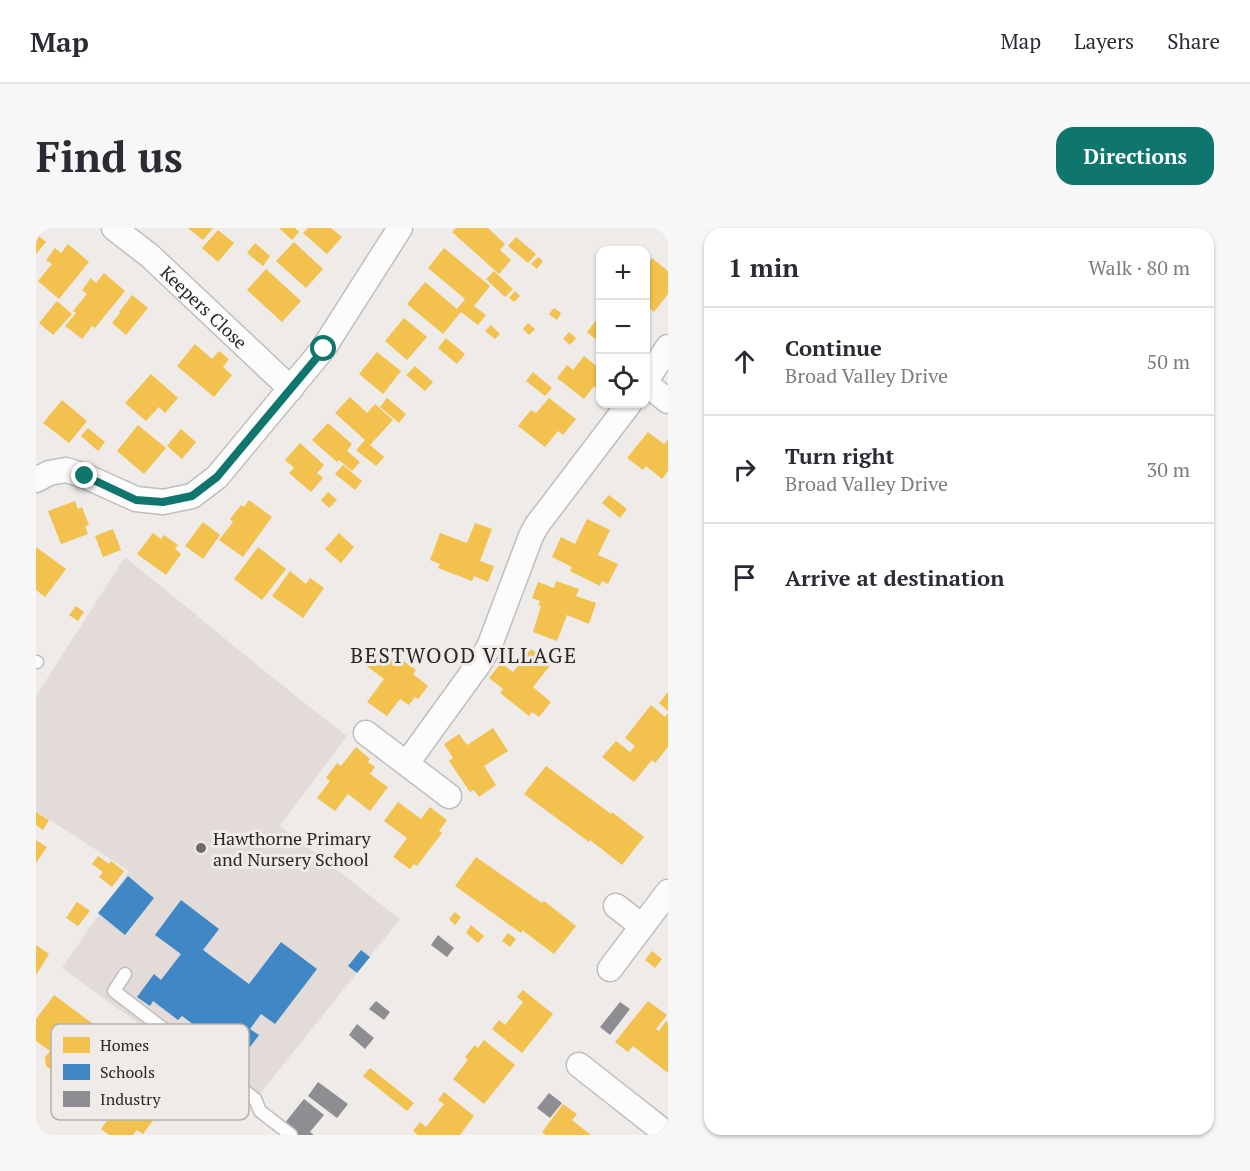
<!DOCTYPE html>
<html lang="en">
<head>
<meta charset="utf-8">
<style>
	body { margin:0; font-family:"PT Serif",serif; background:#f7f7f7; color:#2b2b33 }
	.controls { position:absolute; right:18px; top:18px; display:grid; overflow:hidden; border-radius:12px; box-shadow:0 2px 4px #0004 }
	.controls button { width:54px; height:54px; display:grid; place-items:center; padding:0; border:0; border-bottom:2px solid #e1e1e2; background:#fff; color:#2b2b33; font:30px sans-serif }
	.stop { position:absolute; width:18px; height:18px; margin:-14px; border:4px solid #0f766e; border-radius:50%; background:#fff }
	.stop.end { background:#0f766e; border-color:#fff; box-shadow:0 2px 6px #0008 }
	.list { margin:0; padding:0; list-style:none }
	h2 { display:flex; justify-content:space-between; align-items:center; height:78px; margin:0; padding:0 24px; font-size:26px }
	h2 small { font-size:20px; font-weight:400; color:#7c7c81 }
	.list li { display:grid; grid-template-columns:39px 1fr auto; gap:18px; align-items:center; box-sizing:border-box; height:108px; padding:0 24px; border-top:2px solid #e1e1e2 }
	.list b { display:block; font-size:22px; white-space:nowrap }
	.list p { margin:0; font-size:20px; white-space:nowrap; color:#7c7c81 }
	.list em { font-size:20px; font-style:normal; color:#7c7c81 }
	.icon { flex:none; width:33px; height:33px; fill:none; stroke:currentColor; stroke-width:2; stroke-linecap:round; stroke-linejoin:round }
	.map { position:relative; flex:none; width:632px; height:907px; overflow:hidden; border-radius:18px }
	header { display:flex; align-items:center; gap:36px; box-sizing:border-box; height:84px; padding:0 30px; background:#fff; border-bottom:2px solid #e1e1e2 }
	header strong { font-size:28px }
	nav { display:flex; gap:33px; margin-inline-start:auto; font-size:21px }
	.intro { display:flex; align-items:center; justify-content:space-between; box-sizing:border-box; height:144px; padding:0 36px }
	h1 { margin:0; font-size:42px }
	.button { padding:15px 27px; border-radius:18px; background:#0f766e; color:#fff; font-size:21px; font-weight:700 }
	main { display:flex; gap:36px; padding:0 36px }
	aside { flex:1; background:#fff; border-radius:18px; box-shadow:0 2px 4px #0004 }
	.map>svg:first-child { display:block }
	.built { fill:#e3dbd8 }
	.homes { fill:#f2c14e }
	.schools { fill:#3f88c5 }
	.industry { fill:#8d8d92 }
	.lines { fill:none; stroke-linecap:round; stroke-linejoin:round }
	.service-casing { stroke:#c0bebc; stroke-width:15 }
	.minor-casing { stroke:#c0bebc; stroke-width:27 }
	.service { stroke:#fcfcfc; stroke-width:12 }
	.minor { stroke:#fcfcfc; stroke-width:24 }
	.route { stroke:#0f766e; stroke-width:8 }
	.poi-dot { fill:#6e6c6a; stroke:#efebe8; stroke-width:2 }
	.labels { text-anchor:middle; dominant-baseline:central; stroke-width:6; stroke-linejoin:round; paint-order:stroke }
	.street-label { font-size:18px; fill:#292726; stroke:#efebe8 }
	.poi-label { font-size:18px; fill:#292726; stroke:#efebe8; text-anchor:start }
	.quarter-label { font-size:21px; letter-spacing:1.5px; fill:#292726; stroke:#efebe8 }
	.key { fill:#efebe8; stroke:#b4b0ae; stroke-width:1.5 }
	.key-label { font-size:16px; fill:#292726 }
</style>
</head>
<body>
<header>
<strong>Map</strong>
<nav><a>Map</a><a>Layers</a><a>Share</a></nav>
</header>
<div class="intro"><h1>Find us</h1><a class="button">Directions</a></div>
<main>
<div class="map">
<svg width="632" height="907" viewBox="0 0 632 907">
	<rect width="100%" height="100%" fill="#eeebe9"/>
	<!-- built -->
	<path class="built" d="M89 329 237 450 311 508 244 598 364 691 215 877 26 740 93 643 0 583V468Z"/>
	<!-- homes -->
	<path class="homes" d="M152 0H177L167 12Z
		M243 0H259L263 4 256 12Z
		M272 0H295L306 9 291 26 267 5Z
		M420 0H452L469 16 464 22 475 32 463 46 416 4Z
		M182 2 198 15 182 34 166 20Z
		M0 6 10 14 0 26Z
		M480 9 500 26 492 35 472 18Z
		M258 14 287 41 270 60 240 33Z
		M219 15 234 28 227 38 211 25Z
		M32 16 53 34 23 71 2 53 16 36 10 32 19 20 25 25Z
		M408 20 454 58 438 78 450 87 442 97 425 84 407 106 371 76 389 54 421 81 429 71 392 40Z
		M502 29 507 33 501 41 495 36Z
		M616 30 632 43V66L618 84 610 77V39Z
		M230 41 265 73 246 94 211 62Z
		M458 43 477 61 469 69 450 51Z
		M68 45 89 63 59 100 56 98 46 111 29 98 40 85 37 83 51 66 46 62 55 50 60 55Z
		M479 63 484 68 478 74 473 70Z
		M96 67 112 80 90 107 76 95 84 85 83 84Z
		M21 73 36 86 17 107 3 95Z
		M518 80 525 85 521 92 513 86Z
		M368 90 391 109 371 132 349 113Z
		M561 91 564 93V115L551 104Z
		M492 95 499 101 493 107 487 101Z
		M455 97 464 106 459 111 449 103Z
		M533 104 540 110 534 117 527 111Z
		M410 110 429 126 421 136 402 120Z
		M159 116 176 131 183 123 193 131 187 139 196 147 178 169 141 138Z
		M341 124 365 143 347 166 323 146Z
		M548 128 564 141V160L562 162 558 158 548 171 521 150 531 137 537 142Z
		M379 138 397 154 389 163 370 147Z
		M497 144 516 160 509 168 490 153Z
		M115 146 142 170 129 185 123 179 110 193 89 175Z
		M314 169 331 185 339 176 357 192 334 217 348 229 340 238 320 222 329 212 299 185Z
		M351 170 370 186 363 195 344 179Z
		M513 170 540 191 527 207 522 203 509 219 482 198 495 182 500 185Z
		M26 172 51 193 33 215 7 195Z
		M292 195 316 216 311 223 324 234 316 243 303 232 301 234 276 212Z
		M102 197 130 220 108 246 81 223Z
		M52 200 69 214 62 223 45 208Z
		M145 201 160 214 146 231 131 218Z
		M612 204 628 216 632 211V243L626 251 610 238 607 242 591 230Z
		M264 215 288 237 281 245 287 250 275 264 253 245 258 240 249 232Z
		M307 237 326 253 319 262 299 246Z
		M292 264 301 272 293 280 285 272Z
		M573 267 591 281 584 290 566 275Z
		M213 272 236 289 207 329 183 312 197 294 194 291 205 277 208 279Z
		M39 273 42 281 46 279 53 297 49 298 52 306 25 316 12 283Z
		M551 291 574 302 562 327 582 336 572 356 566 353 564 358 534 343 536 339 516 329 525 309 539 316Z
		M167 294 184 307 167 331 149 318Z
		M439 295 456 301 444 333 458 338 452 354 438 348 436 353 402 340 404 336 394 332 404 305 431 315Z
		M77 301 85 322 67 329 59 308Z
		M117 305 125 311 128 307 142 317 139 321 145 326 130 347 101 326Z
		M303 305 318 319 305 335 289 321Z
		M0 319 30 341 9 369 0 362Z
		M222 319 250 341 226 372 198 351Z
		M254 343 270 356 274 350 288 360 267 390 236 368Z
		M520 353 543 361 540 368 560 375 553 396 531 387 521 413 497 404 505 378 502 377 504 373 496 370 502 354 518 360Z
		M40 378 48 384 42 393 33 387Z
		M342 420 360 434 363 430 380 442 377 446 392 458 382 471 379 469 373 477 364 471 351 488 331 474 348 451 329 437Z
		M495 421 515 436 497 459 515 474 503 489 496 484 493 488 464 465 467 461 453 450 465 435 477 444Z
		M632 464V483L623 475Z
		M615 477 629 489 632 485V519L619 535 616 532 598 554 566 529 580 513 594 524 599 518 589 510Z
		M457 500 472 523 448 538 460 557 443 569 438 562 434 564 413 533 417 530 408 516 423 506 431 517Z
		M320 519 334 531 332 534 339 539 334 546 352 559 334 583 312 566 299 583 281 570 294 553 290 550 301 535 305 538Z
		M510 538 575 586 576 584 608 609 586 637 554 612 553 614 488 566Z
		M362 574 385 591 394 579 411 592 403 603 406 605 381 638 378 636 374 641 357 629 371 610 348 593Z
		M0 584 13 592 7 602 0 597Z
		M0 612 11 619 0 635Z
		M62 628 73 636 75 633 88 643 76 659 63 649 67 644 56 636Z
		M440 629 506 675 508 673 540 698 518 726 486 702 485 705 419 658Z
		M41 674 54 683 42 698 30 690Z
		M419 684 425 689 419 697 413 691Z
		M435 697 448 708 442 715 430 705Z
		M472 705 480 711 474 719 466 713Z
		M0 717 13 726 0 747Z
		M616 723 626 731 619 740 609 732Z
		M487 762 517 786 486 825 456 801 463 792 469 797 487 774 481 769Z
		M18 767 142 859 107 906 101 902 97 907H73L65 901 91 866 47 833 38 845 29 837 26 842 17 843 10 838 9 829 14 823 0 813V791Z
		M612 773 631 787 620 801 623 803 630 793 632 795V845L597 818 592 824 579 814Z
		M448 812 479 837 448 876 417 851 432 832 429 829 439 817 442 820Z
		M334 840 378 875 371 883 327 848Z
		M408 864 438 888 424 907H382L377 903 384 894 390 899 408 876 402 872Z
		M527 876 541 886 536 892 555 907H510L506 904Z"/>
	<!-- schools -->
	<path class="schools" d="M92 648 118 670 89 707 62 685Z
		M145 672 183 701 167 722 213 756 245 714 281 741 239 796 225 786 214 801 223 807 199 839 184 827 189 820 146 788 142 792 117 773 114 778 101 769 118 746 125 752 145 726 119 707Z
		M325 722 334 729 321 745 312 738Z"/>
	<!-- industry -->
	<path class="industry" d="M402 707 418 720 411 729 395 717Z
		M340 773 354 784 348 792 333 781Z
		M584 774 594 781 574 807 564 799Z
		M321 796 338 810 329 821 313 807Z
		M282 854 312 876 301 890 272 868Z
		M513 865 526 875 514 890 501 880Z
		M268 871 288 887 274 904 278 907H261L248 896Z"/>
	<g class="lines">
		<!-- service casing -->
		<g class="service-casing">
			<path id="service" d="M0 434H1
				M89 746 78 763 219 871 224 883 255 907"/>
		</g>
		<!-- minor casing -->
		<g class="minor-casing">
			<g id="minor">
				<path id="s1" d="M78 0 114 28 255 161"/>
				<path d="M610 153 632 119"/>
				<path d="M610 156 632 173"/>
				<path d="M0 252 13 245 30 242 49 248 100 271 127 274 156 268 181 249 287 121 364 0"/>
				<path d="M330 505 413 568"/>
				<path d="M371 535 442 437 453 419 495 308 501 297 593 176"/>
				<path d="M580 678 606 698"/>
				<path d="M574 741 632 664"/>
				<path d="M543 837 632 907"/>
			</g>
		</g>
		<!-- service -->
		<use href="#service" class="service"/>
		<!-- minor -->
		<use href="#minor" class="minor"/>
	</g>
	<g class="lines">
		<!-- route -->
		<path class="route" d="M49 248 100 272 127 274 156 268 181 249 288 121"/>
	</g>
	<!-- markers -->
	<circle class="poi-dot" cx="165" cy="620" r="6"/>
	<g class="labels">
		<!-- street labels -->
		<g class="street-label">
			<text stroke="none"><textPath href="#s1" startOffset="120">Keepers Close</textPath></text>
		</g>
		<!-- poi labels -->
		<g class="poi-label">
			<text x="177" y="610">Hawthorne Primary<tspan x="177" dy="21">and Nursery School</tspan></text>
		</g>
		<!-- quarter labels -->
		<g class="quarter-label">
			<text x="428" y="427">BESTWOOD VILLAGE</text>
		</g>
	</g>
	<!-- legend -->
	<rect x="15" y="796" width="198" height="96" rx="9" class="key"/>
	<rect x="27" y="809" width="27" height="16" fill="#f2c14e"/>
	<rect x="27" y="836" width="27" height="16" fill="#3f88c5"/>
	<rect x="27" y="863" width="27" height="16" fill="#8d8d92"/>
	<g class="key-label">
		<text x="64" y="823">Homes</text>
		<text x="64" y="850">Schools</text>
		<text x="64" y="877">Industry</text>
	</g>
</svg>
<div class="controls">
<button>+</button>
<button>−</button>
<button><svg class="icon" aria-label="locate" viewBox="0 0 24 24"><circle cx="12" cy="12" r="6"/><path d="M12 2v4M12 18v4M2 12h4M18 12h4"/></svg></button>
</div>
<div class="stop" style="left:288px;top:121px"></div>
<div class="stop end" style="left:49px;top:248px"></div>
</div>
<aside>
<h2>1 min<small>Walk · 80 m</small></h2>
<ul class="list">
<li><svg class="icon" aria-label="ahead" viewBox="0 0 24 24"><path d="M12 20V5M6 11l6-6 6 6"/></svg><div><b>Continue</b><p>Broad Valley Drive</p></div><em>50 m</em></li>
<li><svg class="icon" aria-label="right" viewBox="0 0 24 24"><path d="M7 20v-9h11M14 6l5 5-5 5"/></svg><div><b>Turn right</b><p>Broad Valley Drive</p></div><em>30 m</em></li>
<li><svg class="icon" aria-label="arrive" viewBox="0 0 24 24"><path d="M6 21V4h12l-3 4 3 4H6"/></svg><div><b>Arrive at destination</b></div></li>
</ul>
</aside>
</main>
</body>
</html>
